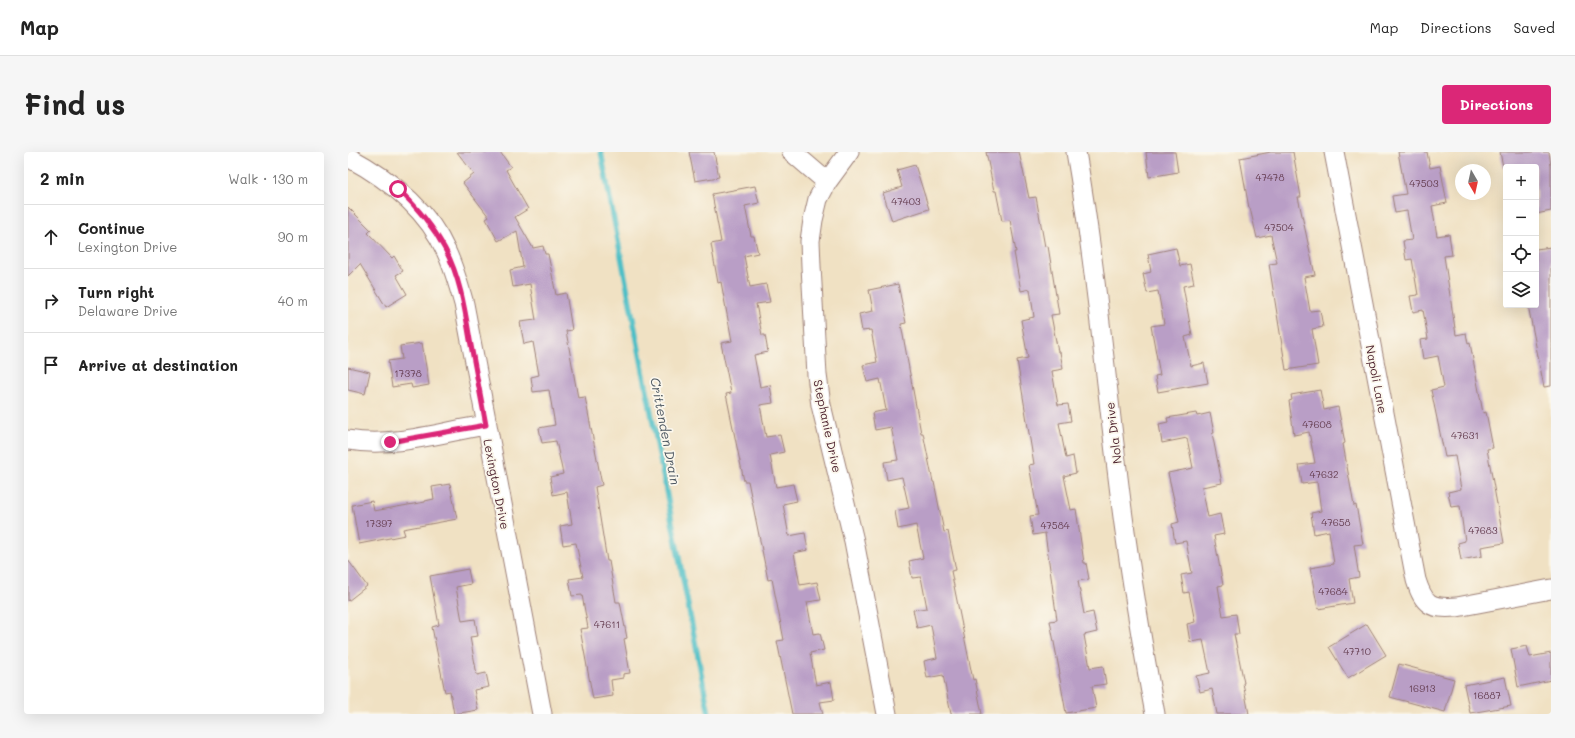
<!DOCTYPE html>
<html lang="en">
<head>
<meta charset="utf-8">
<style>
	body { margin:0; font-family:Mali,sans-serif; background:#f6f6f6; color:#222 }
	.controls { position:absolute; right:12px; top:12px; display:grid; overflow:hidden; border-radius:4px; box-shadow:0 4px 16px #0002 }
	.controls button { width:36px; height:36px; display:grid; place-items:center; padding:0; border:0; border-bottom:1px solid #e0e0e0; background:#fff; color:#222; font:20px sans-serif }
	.compass { position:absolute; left:1107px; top:12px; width:36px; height:36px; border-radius:50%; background:#fff; box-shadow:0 4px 16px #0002; rotate:171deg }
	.stop { position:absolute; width:12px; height:12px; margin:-9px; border:3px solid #db2777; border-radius:50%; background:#fff }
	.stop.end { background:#db2777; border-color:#fff; box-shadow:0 1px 4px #0008 }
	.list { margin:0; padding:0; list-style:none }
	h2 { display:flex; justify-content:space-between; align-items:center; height:52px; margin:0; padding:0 16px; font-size:17px }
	h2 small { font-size:13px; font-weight:400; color:#767676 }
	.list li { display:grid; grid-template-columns:26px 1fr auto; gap:12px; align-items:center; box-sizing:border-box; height:64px; padding:0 16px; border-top:1px solid #e0e0e0 }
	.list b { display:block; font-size:15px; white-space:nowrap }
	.list p { margin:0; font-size:13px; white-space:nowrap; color:#767676 }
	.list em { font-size:13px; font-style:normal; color:#767676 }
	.icon { flex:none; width:22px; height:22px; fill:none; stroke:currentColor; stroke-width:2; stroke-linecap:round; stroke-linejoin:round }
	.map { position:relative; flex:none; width:1203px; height:562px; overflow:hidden; border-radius:4px }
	header { display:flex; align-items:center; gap:24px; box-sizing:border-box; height:56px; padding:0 20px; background:#fff; border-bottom:1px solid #e0e0e0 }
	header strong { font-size:19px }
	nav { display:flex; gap:22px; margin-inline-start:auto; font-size:14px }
	.intro { display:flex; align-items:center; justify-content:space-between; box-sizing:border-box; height:96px; padding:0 24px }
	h1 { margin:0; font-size:28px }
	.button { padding:10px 18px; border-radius:4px; background:#db2777; color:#fff; font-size:14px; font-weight:700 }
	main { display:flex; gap:24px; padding:0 24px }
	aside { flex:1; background:#fff; border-radius:4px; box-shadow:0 4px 16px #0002 }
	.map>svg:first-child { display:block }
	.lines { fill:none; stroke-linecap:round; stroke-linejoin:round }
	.stream { stroke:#50bfc6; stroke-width:5.5 }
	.building { fill:#b99ec6 }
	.minor-casing { stroke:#9d8077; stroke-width:21 }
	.minor { stroke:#fff; stroke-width:19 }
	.route { stroke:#db2777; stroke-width:5 }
	.labels { text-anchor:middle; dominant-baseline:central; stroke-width:3.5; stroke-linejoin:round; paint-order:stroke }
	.number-label { font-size:10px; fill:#663f52 }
	.street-label { font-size:12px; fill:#4a1f2b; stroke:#fbf7ec }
	.water-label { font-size:13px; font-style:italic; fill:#4c5761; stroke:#fbf7ec }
</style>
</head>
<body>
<header>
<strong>Map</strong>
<nav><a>Map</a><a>Directions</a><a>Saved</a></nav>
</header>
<div class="intro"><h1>Find us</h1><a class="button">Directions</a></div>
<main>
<aside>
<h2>2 min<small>Walk · 130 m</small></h2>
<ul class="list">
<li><svg class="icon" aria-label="ahead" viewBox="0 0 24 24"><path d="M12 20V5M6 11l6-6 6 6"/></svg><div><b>Continue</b><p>Lexington Drive</p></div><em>90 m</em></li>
<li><svg class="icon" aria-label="right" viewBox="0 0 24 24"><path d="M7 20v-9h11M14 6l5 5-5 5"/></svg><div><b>Turn right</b><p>Delaware Drive</p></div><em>40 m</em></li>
<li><svg class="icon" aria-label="arrive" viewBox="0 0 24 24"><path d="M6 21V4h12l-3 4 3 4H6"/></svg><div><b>Arrive at destination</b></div></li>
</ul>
</aside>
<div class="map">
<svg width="1203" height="562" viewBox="0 0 1203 562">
	<rect width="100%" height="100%" fill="#fbf7ec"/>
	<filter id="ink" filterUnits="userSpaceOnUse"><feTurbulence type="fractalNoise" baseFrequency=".025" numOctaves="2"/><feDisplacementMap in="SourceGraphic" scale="8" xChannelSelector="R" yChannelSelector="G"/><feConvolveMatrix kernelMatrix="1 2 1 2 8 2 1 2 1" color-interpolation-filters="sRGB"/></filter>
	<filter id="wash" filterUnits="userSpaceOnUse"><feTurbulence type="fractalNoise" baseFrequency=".012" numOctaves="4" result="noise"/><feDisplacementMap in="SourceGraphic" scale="16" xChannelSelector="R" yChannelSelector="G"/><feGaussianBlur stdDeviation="0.9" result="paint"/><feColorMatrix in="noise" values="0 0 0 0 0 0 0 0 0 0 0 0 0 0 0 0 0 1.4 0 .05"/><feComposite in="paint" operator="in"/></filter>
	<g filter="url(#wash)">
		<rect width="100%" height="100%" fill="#f0e1c3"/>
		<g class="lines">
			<!-- stream -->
			<path class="stream" d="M253 0 361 562"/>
		</g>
		<g id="blocks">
			<!-- building -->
			<path class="building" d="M109 0H152L163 15 158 18 180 57 167 65 185 96 195 94 197 102H200L208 143 218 141 224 178 218 179 230 246 237 245 254 333 247 335 259 409H261L268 450H272L279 486 276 487 282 521 275 522V526L263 528 265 544 245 547 232 477 240 476 234 443 224 444 221 427 235 425 228 391 215 393 212 374 224 372 219 340 205 343 202 325 215 322 208 289 194 291 191 276 207 273 201 238 185 240 183 225 191 223 185 190 176 192 172 170 188 168 182 132 165 135 162 118 175 115 169 79 150 89 138 67 141 65 115 31 126 22Z
				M341 0H366L371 25 347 29Z
				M638 0H671L681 46 688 45 697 95 700 94 711 162 703 163 710 200H712L715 217 704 219 710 253 720 252 723 269 711 271 718 306 725 304 728 321 716 324 723 358 728 357 736 411H738L741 427 730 429 736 462 745 460 749 480 736 483 742 516 755 514 758 532 744 534 748 556 718 561 711 522H712L702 469 709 468 697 381 685 383 682 364 690 363 681 313 686 312 669 208 680 206 673 168 686 165 682 137 673 139 666 100H668L662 68 654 69 648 39H646Z
				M798 0H827L830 20 801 25Z
				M923 0H945L953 45H950L967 123 956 125 962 159 972 158 975 175 964 177 970 213 938 218 921 112 929 111 923 83 909 86 902 56H901L892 6Z
				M1050 0H1079L1082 16 1092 14 1099 51 1084 54 1089 84 1101 82 1104 103 1096 104 1108 183 1118 181 1120 192 1122 191 1135 261 1138 260 1145 296 1139 297 1156 391 1133 395 1134 404 1113 408 1110 391 1117 389 1112 354 1103 355 1100 340 1113 337 1107 304 1097 305 1083 238 1096 235 1090 204 1075 207 1072 188 1080 187 1075 158 1065 160 1062 144 1070 143 1064 107 1058 108 1055 89 1064 88 1059 59 1047 61 1044 44 1058 42Z
				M1152 0H1201L1203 14V59L1188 62V15H1155Z
				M567 13 581 57 544 69 535 41 554 35 549 18Z
				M407 34 411 51 397 54 403 84H406L410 101 396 104 402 135 418 132 422 150 408 152 414 183H417L420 200 406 203 412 235 422 233 425 251 412 253 418 285 432 283 436 300 422 303 428 335 445 332 449 349 435 352 441 384 457 381 460 398 446 401 452 433 469 430 473 448 459 450 465 482 472 481 476 498 462 501 468 533 483 530 486 548 472 550 475 562H444L429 489 436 488 424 427 420 428 400 329H396L378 242 383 241 373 191 384 189 373 130 370 131 363 92 373 90 364 42Z
				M0 55 23 78 20 81 44 106 46 104 55 119 48 123 59 142 38 155 12 112 0 124Z
				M1203 95V234L1196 235 1180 153H1188V97Z
				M828 96 832 114 842 112 846 132 835 134 844 183 837 185 843 214 856 211 860 231 810 240 807 224 812 223 803 174 816 172 810 139 799 141 795 122 803 120 800 102Z
				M550 132 558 171 553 172 562 222 573 281H575L585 330H586L596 380 600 379 608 418 603 419 625 528 627 527 634 562H603L595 523 579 526 576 509 589 506 583 473 569 476 565 458 579 456 573 425 564 426 561 409 575 406 568 373 550 377 547 359 561 356 554 325 539 328 536 310 550 308 543 275 527 278 524 261 538 258 532 227 519 230 515 213 529 210 523 178 514 179 511 162 525 159 521 138Z
				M74 191 81 233 64 236 63 232 44 235 40 209 54 207 52 194Z
				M0 215 22 220 17 242 0 238Z
				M972 238 976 258 990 255 997 291 995 292 1006 354 1008 353 1015 392 1006 393 1011 425 1001 427 1005 451 970 457 962 416 986 412 981 379 966 382 963 361 973 359 969 330 954 332 951 313 967 311 961 280 946 283 941 249 944 248 943 243Z
				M848 261 849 264 862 261 866 281H864L874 331 854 335 860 365 872 362 876 382 866 384 875 433 870 434 875 464 888 462 891 482H886L896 531H895L901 562H869L864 537 852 540 848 524 862 521 855 488 842 490 839 472 847 470 841 440 836 441 833 423 844 421 838 389 827 391 824 372 831 370 820 321 845 316 839 286 814 291 811 272 820 270 819 266Z
				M102 332 109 367 55 377 57 383 11 392 4 353 24 349 26 359 77 350V349L86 347 84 335Z
				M0 408 19 434 0 449Z
				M120 417 123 432 108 435 114 469 127 467 130 484 122 485 129 523 138 521 141 535 126 538 130 558 106 562 102 539 97 540 84 475 91 473 82 424Z
				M1019 472 1038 503 1000 526 981 495Z
				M1179 494 1182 505 1203 501V528L1170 535 1163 497Z
				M1051 512 1106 527 1097 560 1042 545Z
				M1157 525 1163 554 1122 561 1116 533Z"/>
		</g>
	</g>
	<g filter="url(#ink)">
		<use href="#blocks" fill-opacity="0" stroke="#9d8077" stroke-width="1"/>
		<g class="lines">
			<!-- minor casing -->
			<g class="minor-casing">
				<path id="minor" d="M444 0 479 30
					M501 0 479 30 470 47 465 68 462 89 463 114 469 223 473 253 506 389 539 562
					M728 0C749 121 759 244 775 365 784 431 795 497 807 562
					M986 0 1068 428C1076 453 1082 457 1109 455L1203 437
					M0 5C41 27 79 56 98 99 106 116 111 134 116 152L194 562
					M0 288C46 296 93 280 138 273"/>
			</g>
			<!-- minor -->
			<use href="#minor" class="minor"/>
		</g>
	</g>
	<g class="lines" filter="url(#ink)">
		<!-- route -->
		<path class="route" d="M42 290 138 273C133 245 127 216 122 188 117 158 112 125 97 97 85 74 69 55 50 37"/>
	</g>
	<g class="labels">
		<!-- number labels -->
		<g class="number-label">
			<text x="922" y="25">47478</text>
			<text x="1076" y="31">47503</text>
			<text x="558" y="49">47403</text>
			<text x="931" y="75">47504</text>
			<text x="60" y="221">17378</text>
			<text x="969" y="272">47608</text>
			<text x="1117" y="283">47631</text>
			<text x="976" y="322">47632</text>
			<text x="988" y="370">47658</text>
			<text x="31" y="371">17397</text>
			<text x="707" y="373">47584</text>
			<text x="1135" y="378">47683</text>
			<text x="985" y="439">47684</text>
			<text x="259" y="472">47611</text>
			<text x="1009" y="499">47710</text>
			<text x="1074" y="536">16913</text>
			<text x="1139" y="543">16887</text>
		</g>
		<!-- street labels -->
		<g class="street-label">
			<text transform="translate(1029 227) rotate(79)">Napoli Lane</text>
			<text transform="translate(480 274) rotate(78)">Stephanie Drive</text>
			<text transform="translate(765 281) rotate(-97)">Nola Drive</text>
			<text transform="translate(149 332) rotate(79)">Lexington Drive</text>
		</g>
		<!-- water labels -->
		<g class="water-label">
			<text transform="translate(318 279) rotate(79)">Crittenden Drain</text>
		</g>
	</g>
</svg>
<div class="controls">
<button>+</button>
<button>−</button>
<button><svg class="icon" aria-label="locate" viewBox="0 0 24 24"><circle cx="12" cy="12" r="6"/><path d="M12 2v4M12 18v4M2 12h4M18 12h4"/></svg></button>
<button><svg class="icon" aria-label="layers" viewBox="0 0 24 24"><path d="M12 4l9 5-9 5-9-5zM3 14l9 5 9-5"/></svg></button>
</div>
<svg class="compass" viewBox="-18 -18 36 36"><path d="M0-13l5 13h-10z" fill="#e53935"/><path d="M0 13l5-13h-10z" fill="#767676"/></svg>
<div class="stop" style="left:50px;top:37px"></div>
<div class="stop end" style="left:42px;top:290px"></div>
</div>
</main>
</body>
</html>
